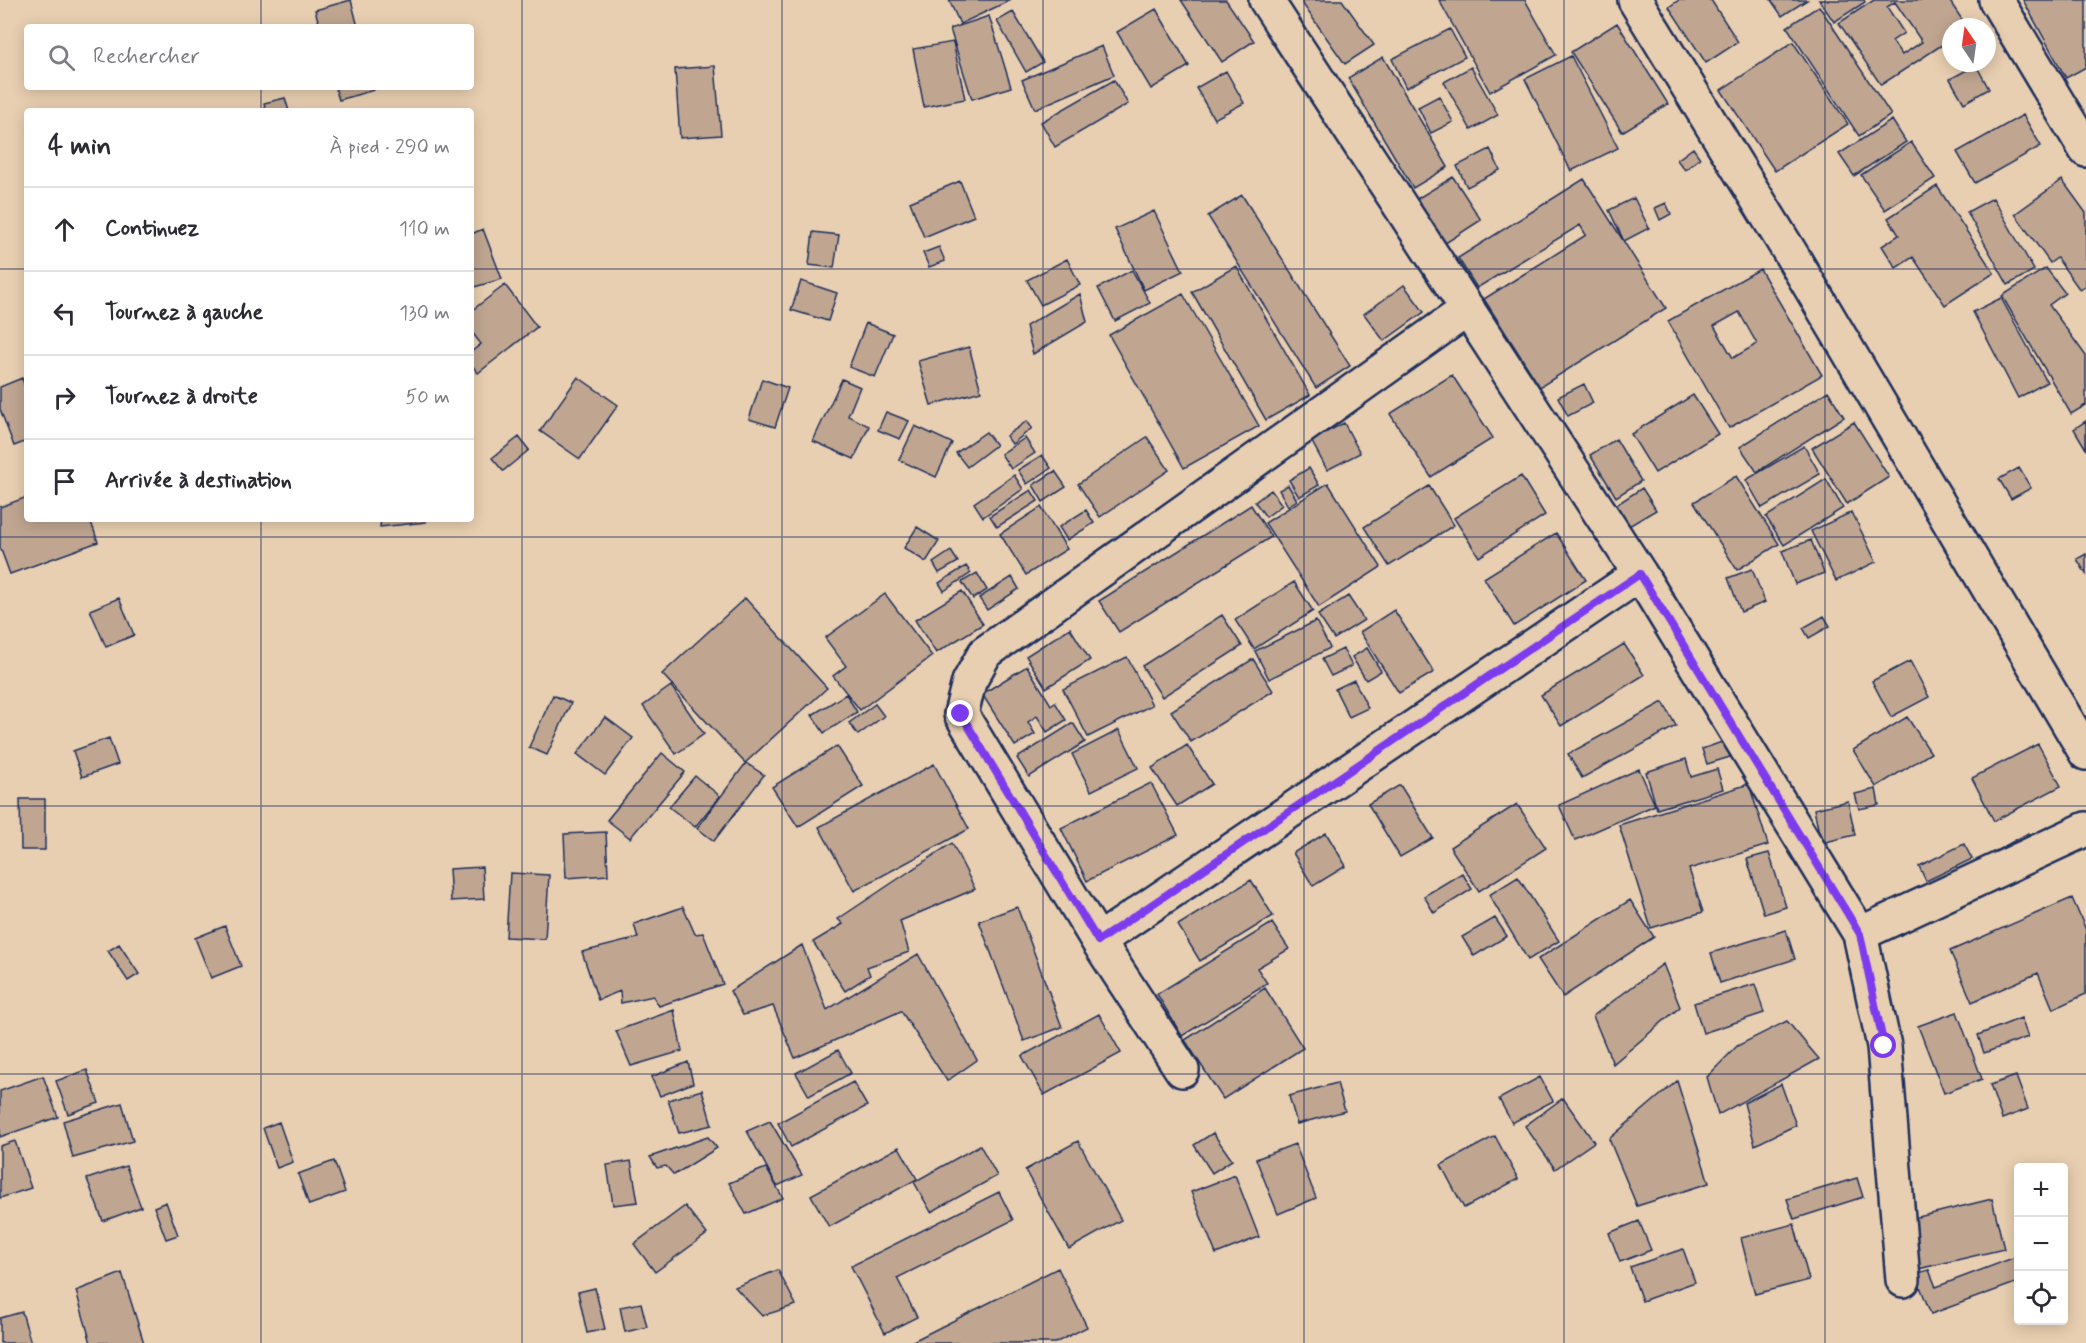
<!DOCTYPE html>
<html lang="fr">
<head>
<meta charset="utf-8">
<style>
	body { margin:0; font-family:Mynerve,sans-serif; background:#f2f2f3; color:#2b2b33 }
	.controls { position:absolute; right:18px; bottom:18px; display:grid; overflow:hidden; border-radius:6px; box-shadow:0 3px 15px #0003 }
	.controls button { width:54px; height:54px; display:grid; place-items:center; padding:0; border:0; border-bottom:2px solid #e1e1e2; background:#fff; color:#2b2b33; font:30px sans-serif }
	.compass { position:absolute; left:1942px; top:18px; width:54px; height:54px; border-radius:50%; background:#fff; box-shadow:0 3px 15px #0003; rotate:347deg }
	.stop { position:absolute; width:18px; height:18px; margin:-14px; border:4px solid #7c3aed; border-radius:50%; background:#fff }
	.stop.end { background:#7c3aed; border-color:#fff; box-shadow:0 2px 6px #0008 }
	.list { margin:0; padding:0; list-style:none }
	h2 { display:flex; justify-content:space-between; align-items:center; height:78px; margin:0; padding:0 24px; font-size:26px }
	h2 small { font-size:20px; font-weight:400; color:#7c7c81 }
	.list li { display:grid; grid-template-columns:39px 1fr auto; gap:18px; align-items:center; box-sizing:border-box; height:84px; padding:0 24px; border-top:2px solid #e1e1e2 }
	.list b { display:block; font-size:22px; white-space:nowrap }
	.list em { font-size:20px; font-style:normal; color:#7c7c81 }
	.icon { flex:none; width:33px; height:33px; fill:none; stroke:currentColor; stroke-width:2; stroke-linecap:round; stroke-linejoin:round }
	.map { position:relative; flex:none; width:2086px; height:1343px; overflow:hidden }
	.search { position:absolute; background:#fff; box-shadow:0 3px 15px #0003; left:24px; top:24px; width:450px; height:66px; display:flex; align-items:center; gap:15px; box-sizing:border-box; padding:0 21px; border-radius:6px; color:#7c7c81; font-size:22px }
	.panel { position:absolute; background:#fff; box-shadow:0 3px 15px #0003; left:24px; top:108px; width:450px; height:414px; border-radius:6px }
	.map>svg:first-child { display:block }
	.building { fill:#c0a691; stroke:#1b2f5e; stroke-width:1.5; fill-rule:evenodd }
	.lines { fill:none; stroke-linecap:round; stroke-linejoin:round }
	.minor-casing { stroke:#1b2f5e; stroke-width:38 }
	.minor { stroke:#e9cfb1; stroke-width:33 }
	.route { stroke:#7c3aed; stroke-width:8 }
	.grid { fill:none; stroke:#1b2f5e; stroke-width:1.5; stroke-opacity:0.55 }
</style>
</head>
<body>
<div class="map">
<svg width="2086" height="1343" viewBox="0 0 2086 1343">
	<rect width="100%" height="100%" fill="#e9cfb1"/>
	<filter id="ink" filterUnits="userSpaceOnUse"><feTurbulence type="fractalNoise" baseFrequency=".0167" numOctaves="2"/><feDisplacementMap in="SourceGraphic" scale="12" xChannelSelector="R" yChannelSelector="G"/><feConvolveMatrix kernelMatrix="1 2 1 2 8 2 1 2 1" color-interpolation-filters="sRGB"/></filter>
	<g filter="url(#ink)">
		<!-- building -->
		<path class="building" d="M351 0 358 27H320L315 10Z
			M949 0H1011L960 24Z
			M1181 0H1226L1254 41 1222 62Z
			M1306 0H1342L1374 45 1345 64 1302 3Z
			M1439 0H1525L1556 55 1490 92Z
			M1679 0H1711L1738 42 1706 63 1669 7Z
			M1771 0H1807L1782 16Z
			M1819 0H1864L1865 2 1834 22Z
			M1874 0H1949L1967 27H1951V39L1881 85 1839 23ZM1895 2 1922 42 1902 55 1892 41 1904 33 1887 7Z
			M2023 0H2086V67L2066 78Z
			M1819 6 1891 115 1859 136 1787 27Z
			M1156 9 1189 66 1151 89 1117 32Z
			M1013 12 1043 62 1026 72 997 21Z
			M989 16 1011 87 972 99 950 29Z
			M1617 23 1668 104 1622 132 1571 52Z
			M1450 29 1465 57 1406 88 1392 59Z
			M953 42 965 99 924 107 913 49Z
			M1793 42 1848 124 1775 171 1721 90Z
			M1102 46 1114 75 1035 109 1022 80Z
			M1571 56 1618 148 1571 171 1525 79Z
			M1383 57 1448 167 1413 188 1348 78Z
			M1976 65 1989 89 1964 103 1950 79Z
			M715 66 721 135 680 138 675 69Z
			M1471 67 1498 115 1471 130 1444 82Z
			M1226 71 1244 103 1214 119 1196 88Z
			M1114 80 1128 104 1055 147 1041 122Z
			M335 87H374V90L339 100Z
			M1439 96 1453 122 1431 133 1418 107Z
			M285 98 289 111H266L264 103Z
			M2023 115 2041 146 1975 183 1957 152Z
			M1892 120 1906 142 1854 176 1839 154Z
			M1911 142 1935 178 1885 210 1861 175Z
			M1693 148 1700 158 1685 170 1677 160Z
			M1490 149 1500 170 1467 187 1457 166Z
			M1453 177 1481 220 1444 244 1415 200Z
			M1584 179 1666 308 1540 387 1484 299 1586 235 1580 225 1477 288 1458 258Z
			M2062 180 2086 213V286L2080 290 2057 258 2050 263 2015 214Z
			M960 181 974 216 924 237 910 202Z
			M1937 186 1994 273 1945 305 1913 257 1896 268 1882 246 1899 235 1888 218Z
			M1242 195 1350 366 1316 388 1208 216Z
			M1634 198 1649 228 1624 241 1609 210Z
			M1993 198 2034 270 2008 285 1967 212Z
			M1666 203 1671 214 1660 220 1655 208Z
			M1154 211 1183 271 1144 290 1115 229Z
			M483 229 502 279 471 288V234Z
			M813 232 839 235 834 268 809 265Z
			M939 247 945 261 929 267 923 253Z
			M1067 259 1080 285 1041 305 1027 280Z
			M1236 266 1310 395 1266 420 1192 292Z
			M2046 268 2065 293 2049 305 2086 356V405L2071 414 2002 296Z
			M1760 269 1822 375 1729 428 1668 321ZM1739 312 1757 344 1733 358 1714 326Z
			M1132 270 1150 303 1115 321 1098 288Z
			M801 281 837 293 828 321 791 310Z
			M505 285 537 327 478 373 471 364V352L481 344 471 331V311Z
			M1404 285 1424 312 1384 341 1364 314Z
			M1080 294 1087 322 1033 354 1026 326Z
			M1183 294 1259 426 1184 468 1109 335Z
			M2001 298 2047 382 2018 398 1973 312Z
			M866 323 893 334 875 377 849 367Z
			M969 347 981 391 931 405 918 361Z
			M1452 375 1493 438 1431 477 1390 414Z
			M578 377 618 405 580 459 540 431Z
			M22 378 27 392V441L14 446 0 409V387Z
			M762 379 788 388 775 427 749 419Z
			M842 379 860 387 848 416 869 426 854 459 813 441Z
			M1584 384 1593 403 1568 416 1558 397Z
			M1828 391 1844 417 1757 472 1740 447Z
			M1693 395 1718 434 1655 473 1631 434Z
			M886 412 909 421 900 439 878 430Z
			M1027 421 1032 428 1012 444 1006 436Z
			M2086 421V449L2074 429Z
			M1854 422 1889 477 1847 504 1812 448Z
			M1344 423 1360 453 1327 470 1311 440Z
			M915 426 952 443 936 477 899 460Z
			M986 432 996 445 967 467 956 453Z
			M519 437 529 450 503 471 492 458Z
			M1147 437 1169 470 1100 517 1078 484Z
			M1025 438 1035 453 1011 469 1001 454Z
			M1616 439 1641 481 1616 497 1590 455Z
			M1804 446 1820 474 1762 508 1746 480Z
			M1042 455 1051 468 1027 484 1018 470Z
			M1309 468 1319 485 1299 497 1289 480Z
			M2019 468 2031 488 2011 499 1999 479Z
			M1055 471 1066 487 1043 502 1033 485Z
			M1014 475 1023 489 983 517 974 503Z
			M1521 476 1545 515 1479 557 1454 518Z
			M1736 476 1779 544 1737 570 1694 502Z
			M1826 479 1843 508 1784 545 1766 517Z
			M1328 483 1381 567 1319 607 1265 523Z
			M1288 485 1297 500 1288 506 1279 490Z
			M1429 486 1454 525 1389 566 1364 527Z
			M1642 488 1656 510 1629 526 1616 505Z
			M1031 490 1038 501 997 527 990 516Z
			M1271 490 1282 505 1266 517 1255 502Z
			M27 497V519H90L98 542 10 574 0 547V507Z
			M1251 505 1271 537 1119 632 1099 601Z
			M1041 507 1067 549 1026 575 1000 534Z
			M1086 510 1094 523 1067 540 1059 527Z
			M1852 512 1876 562 1836 581 1811 531Z
			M381 519H426V522L380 527Z
			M917 527 939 541 926 562 904 548Z
			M1556 533 1586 580 1514 626 1484 578Z
			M1811 540 1824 573 1795 584 1782 551Z
			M951 551 958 562 939 573 933 563Z
			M2086 554V574L2077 559Z
			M966 566 971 573 944 591 939 583Z
			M1752 569 1765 602 1741 612 1728 578Z
			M977 573 987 590 973 599 962 582Z
			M1012 577 1019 589 987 610 979 598Z
			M1294 582 1313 611 1254 649 1235 620Z
			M962 591 983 624 936 653 915 620Z
			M885 594 932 656 860 710 833 676 846 666 825 638Z
			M1348 596 1364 620 1334 639 1318 615Z
			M119 598 134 635 106 647 90 610Z
			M745 598 827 688 745 763 662 674Z
			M1394 610 1434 672 1399 693 1360 632Z
			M1222 615 1242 646 1162 697 1142 666Z
			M1824 616 1830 626 1809 638 1803 628Z
			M1316 621 1330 648 1269 679 1255 651Z
			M1070 628 1090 660 1046 688 1026 656Z
			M1624 644 1644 675 1561 726 1541 695Z
			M1367 648 1381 671 1366 680 1352 657Z
			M1343 649 1352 666 1331 676 1322 659Z
			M1127 657 1152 705 1088 737 1063 689Z
			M1253 659 1273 691 1191 742 1171 711Z
			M1910 661 1929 697 1891 717 1872 681Z
			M1027 666 1051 705 1055 702 1066 720 1047 732 1037 716 1028 722 1035 734 1015 746 982 694Z
			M1354 680 1368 708 1349 717 1335 689Z
			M671 686 704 734 676 754 643 706Z
			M846 694 857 712 824 733 812 715Z
			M553 695 571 703 547 755 529 747Z
			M1663 702 1676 726 1582 778 1568 754Z
			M875 704 884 716 858 735 849 723Z
			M605 717 633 738 605 775 577 754Z
			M1907 717 1931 753 1876 787 1853 750Z
			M1073 723 1085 742 1029 777 1017 758Z
			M1119 730 1138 768 1091 791 1072 754Z
			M109 738 118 764 82 777 73 751Z
			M1725 741 1730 757 1707 764 1702 749Z
			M2038 744 2061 786 1994 821 1972 778Z
			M1187 745 1212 784 1177 806 1152 768Z
			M837 746 863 786 798 827 772 787Z
			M662 753 685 772 630 838 607 820Z
			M1686 759 1691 777 1717 769 1723 789 1657 809 1646 772Z
			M746 763 764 775 714 841 697 828Z
			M934 764 969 829 854 891 819 827Z
			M1639 769 1655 805 1575 840 1559 805Z
			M695 776 720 796 695 827 669 807Z
			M1151 783 1178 835 1087 881 1061 828Z
			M1749 784 1768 845 1689 869 1703 912 1651 928 1619 825Z
			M1400 785 1433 838 1400 857 1368 804Z
			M1876 789 1879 805 1859 809 1855 794Z
			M20 799H45V850H21Z
			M1848 801 1855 835 1821 843 1814 809Z
			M1517 804 1546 848 1479 891 1450 847Z
			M606 832 608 875 566 878 564 834Z
			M1326 833 1346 866 1313 886 1293 853Z
			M2028 833 2035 846 1984 875 1976 862Z
			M952 843 975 889 900 921 909 952 867 967 870 975 845 991 813 942 843 924 838 919Z
			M1964 844 1972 859 1926 881 1919 866Z
			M1769 853 1786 907 1764 914 1747 859Z
			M482 867 484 899 451 901 449 869Z
			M510 873 549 875 545 939 506 937Z
			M1462 873 1472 889 1434 913 1424 896Z
			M1518 877 1559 941 1528 960 1489 895Z
			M1251 880 1273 916 1200 961 1178 925Z
			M2072 898 2086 930V994L2053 1009 2038 973 1972 1002 1950 951Z
			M1630 900 1654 937 1563 997 1538 959Z
			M683 907 695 934 703 933 723 984 659 1006 653 996 621 1003 620 991 598 1000 582 952 638 938 634 924Z
			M1017 907 1062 1027 1024 1041 979 921Z
			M1495 918 1507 936 1474 956 1462 937Z
			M1272 923 1289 949 1257 968 1267 983 1182 1036 1157 994Z
			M225 926 241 966 211 978 195 938Z
			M1786 930 1795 959 1720 983 1711 953Z
			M119 944 139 974 128 981 108 951Z
			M802 945 827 1010 918 954 977 1060 947 1081 901 1011 795 1058 773 1006 743 1015 730 991Z
			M1663 964 1680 1007 1613 1064 1593 1016Z
			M1755 984 1764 1013 1703 1033 1694 1003Z
			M1265 988 1303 1048 1223 1099 1185 1040Z
			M674 1010 682 1051 631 1066 616 1031Z
			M1957 1012 1982 1079 1944 1093 1918 1026Z
			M1099 1014 1121 1053 1044 1095 1022 1056Z
			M2021 1018 2028 1037 1984 1053 1978 1035Z
			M1787 1021 1819 1059 1718 1115 1707 1077 1737 1046Z
			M838 1050 851 1073 809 1096 796 1073Z
			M688 1062 693 1083 660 1096 651 1077Z
			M87 1070 99 1103 68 1114 56 1081Z
			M43 1076 58 1117 0 1137V1091Z
			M2016 1076 2028 1109 2002 1119 1990 1085Z
			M1540 1077 1553 1101 1512 1123 1499 1099Z
			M1677 1081 1709 1183 1637 1206 1609 1139Z
			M853 1082 867 1106 791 1147 778 1123Z
			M1337 1083 1345 1111 1297 1124 1289 1096Z
			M1781 1084 1796 1125 1755 1145 1744 1103Z
			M702 1090 712 1125 679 1133 668 1100Z
			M1563 1098 1594 1142 1555 1169 1525 1126Z
			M122 1103 133 1141 73 1158 63 1121Z
			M770 1121 802 1175 777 1186 747 1131Z
			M279 1122 293 1162 277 1168 263 1128Z
			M1213 1133 1232 1160 1212 1173 1194 1145Z
			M1495 1136 1518 1179 1464 1208 1441 1165Z
			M708 1137 717 1148 674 1175 666 1166 657 1168 650 1157Z
			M15 1141 31 1188 0 1198V1146Z
			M1078 1141 1121 1220 1069 1249 1025 1170Z
			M1295 1144 1316 1198 1278 1214 1256 1159Z
			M980 1145 997 1176 931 1212 914 1182Z
			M899 1147 917 1179 829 1227 811 1195Z
			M334 1161 345 1192 309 1205 298 1174Z
			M631 1161 638 1202 613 1205 607 1165Z
			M126 1166 141 1207 103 1221 87 1179Z
			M766 1168 783 1198 746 1214 729 1183Z
			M1235 1175 1259 1237 1216 1254 1191 1192Z
			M1857 1178 1863 1197 1794 1219 1787 1199Z
			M999 1192 1013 1220 897 1278 917 1317 885 1333 851 1266Z
			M1992 1199 2004 1249 1918 1269 1906 1220Z
			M166 1202 178 1235 166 1239 154 1207Z
			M685 1206 707 1234 655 1272 634 1244Z
			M1639 1221 1651 1250 1620 1262 1609 1233Z
			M1794 1224 1809 1280 1755 1294 1741 1238Z
			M1683 1249 1695 1282 1642 1301 1630 1267Z
			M2018 1256V1282L1931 1314 1915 1274 1929 1270 1936 1287Z
			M1058 1268 1087 1327 1055 1343H909Z
			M778 1270 796 1305 762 1316 735 1287Z
			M122 1273 144 1343H91L76 1291Z
			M595 1288 605 1329 587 1333 578 1292Z
			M641 1303 647 1327 625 1332 620 1307Z
			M22 1312 31 1343H0V1318Z"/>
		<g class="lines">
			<!-- minor casing -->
			<g class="minor-casing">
				<path id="minor" d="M1266 0 1640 574 1860 934 1884 1046 1903 1280
					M1635 0 1791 254 2086 753
					M1996 0 2086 150
					M1860 934 2086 829
					M1098 941 961 714 969 682 985 653 1468 309
					M1182 1070 1098 941 1640 574"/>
			</g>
			<!-- minor -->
			<use href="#minor" class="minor"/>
		</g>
	</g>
	<g class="lines" filter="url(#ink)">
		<!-- route -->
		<path class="route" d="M961 714 1098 941 1640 574 1860 934 1884 1046"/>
	</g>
	<!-- grid -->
	<path class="grid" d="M261 0V27M522 0V1343M782 0V1343M1043 0V1343M1304 0V1343M1564 0V1343M1825 0V1343M261 87V111M0 269H27M471 269H2086M261 519V1343M0 537H2086M0 806H2086M0 1074H2086"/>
</svg>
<div class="controls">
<button>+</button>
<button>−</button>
<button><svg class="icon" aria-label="locate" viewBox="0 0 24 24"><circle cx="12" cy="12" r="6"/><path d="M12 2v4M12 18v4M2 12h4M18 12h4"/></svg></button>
</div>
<svg class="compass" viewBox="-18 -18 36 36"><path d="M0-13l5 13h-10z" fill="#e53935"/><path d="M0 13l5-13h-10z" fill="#7c7c81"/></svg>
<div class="stop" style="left:1884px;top:1046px"></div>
<div class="stop end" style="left:961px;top:714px"></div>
<div class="search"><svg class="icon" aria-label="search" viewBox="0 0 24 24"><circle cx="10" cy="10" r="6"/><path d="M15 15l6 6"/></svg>Rechercher</div>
<section class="panel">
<h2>4 min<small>À pied · 290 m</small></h2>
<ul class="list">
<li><svg class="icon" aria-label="ahead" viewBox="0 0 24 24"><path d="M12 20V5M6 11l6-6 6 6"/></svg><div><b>Continuez</b></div><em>110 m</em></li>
<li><svg class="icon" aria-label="left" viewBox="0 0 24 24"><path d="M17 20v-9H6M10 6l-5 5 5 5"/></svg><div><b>Tournez à gauche</b></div><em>130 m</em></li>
<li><svg class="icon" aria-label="right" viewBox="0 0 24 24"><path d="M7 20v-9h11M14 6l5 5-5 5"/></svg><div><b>Tournez à droite</b></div><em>50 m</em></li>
<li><svg class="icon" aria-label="arrive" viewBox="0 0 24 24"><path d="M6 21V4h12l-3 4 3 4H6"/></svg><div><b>Arrivée à destination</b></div></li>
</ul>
</section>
</div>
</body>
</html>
